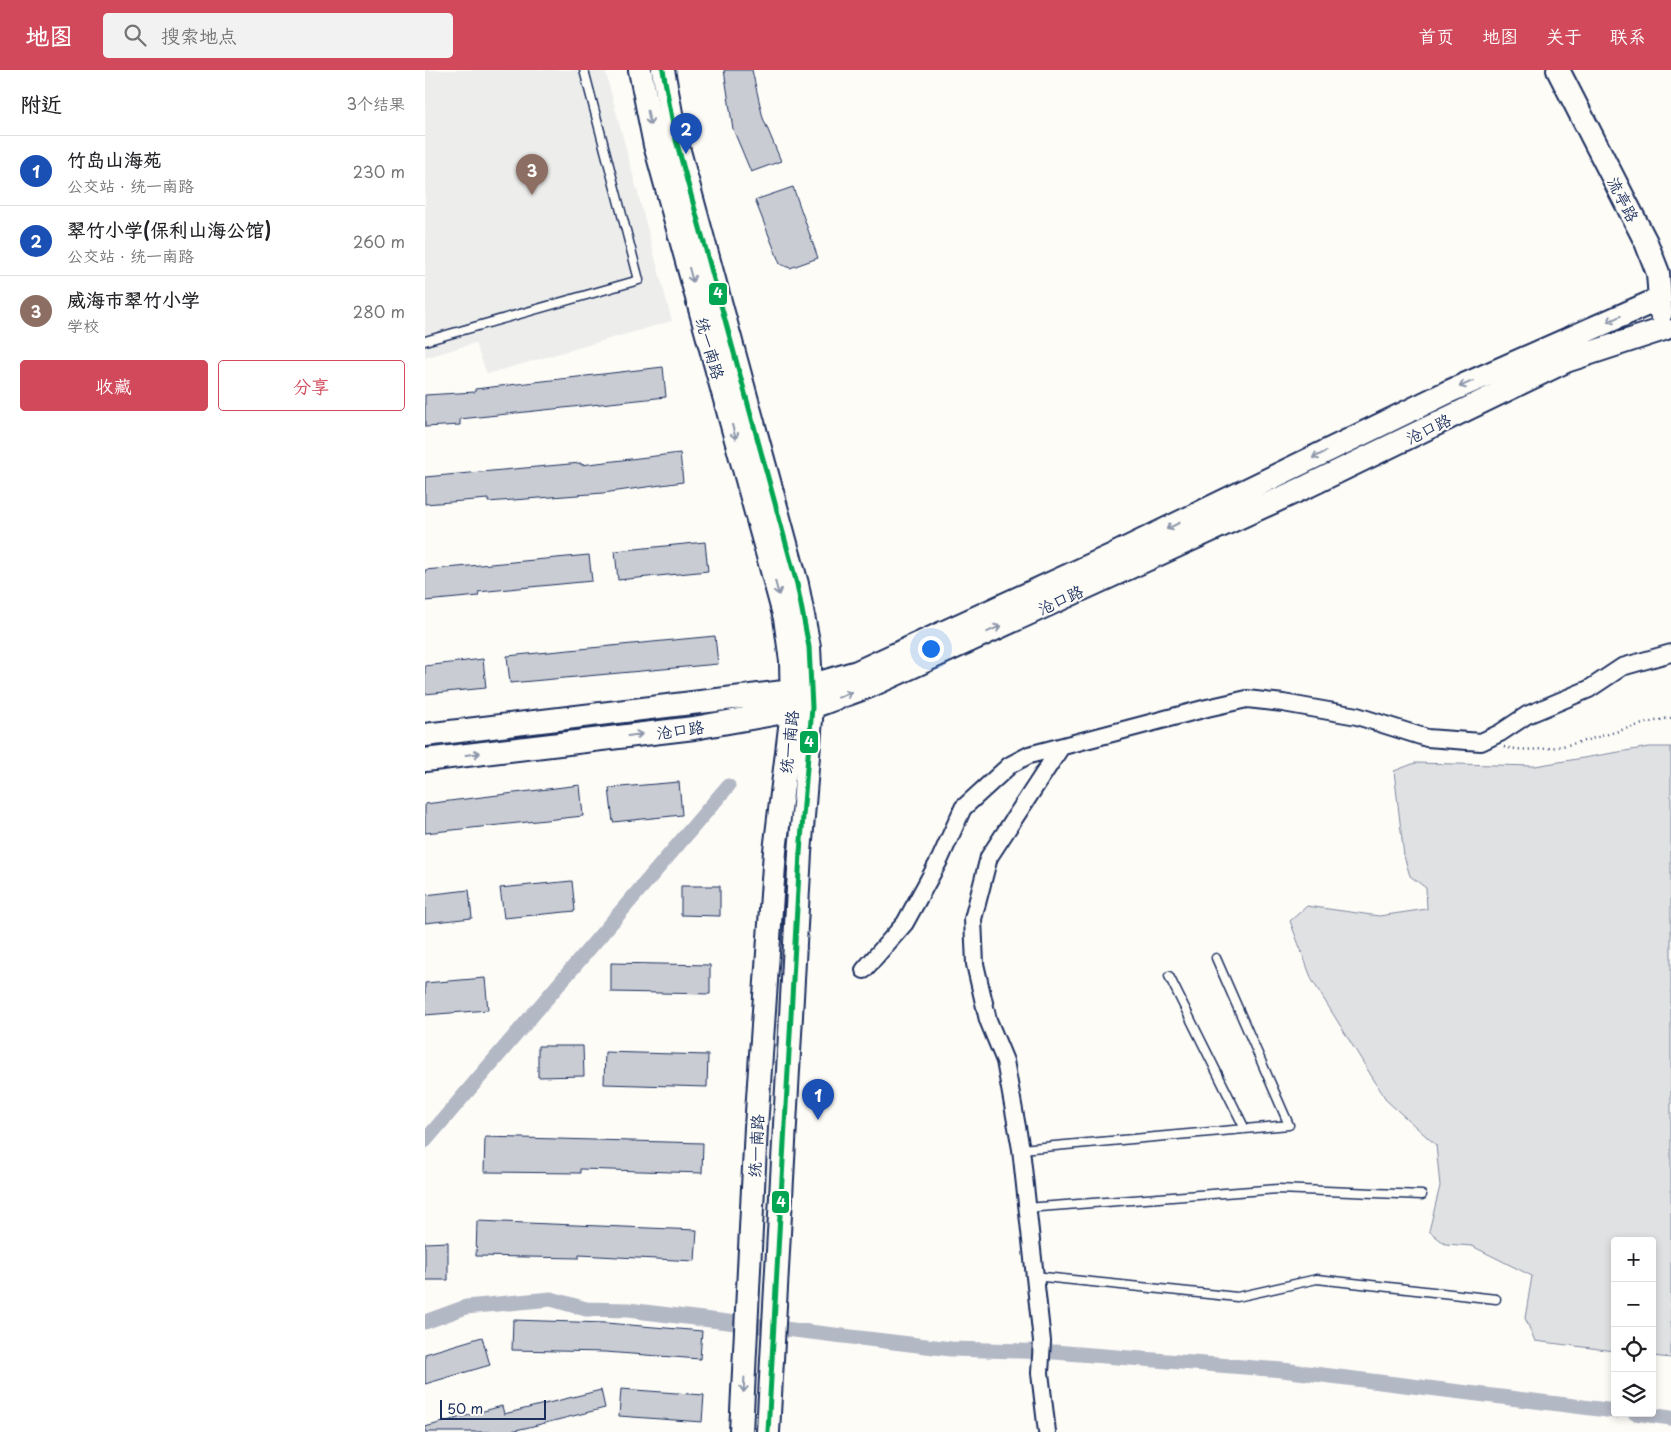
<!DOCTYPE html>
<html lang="zh">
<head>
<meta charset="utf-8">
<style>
	body { margin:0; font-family:"Playpen Sans","LXGW WenKai TC",sans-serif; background:#f2f2f2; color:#202124 }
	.controls { position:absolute; right:15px; bottom:15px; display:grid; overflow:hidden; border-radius:5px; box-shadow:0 2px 8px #0003 }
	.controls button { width:45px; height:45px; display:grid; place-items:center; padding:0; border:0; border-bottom:1px solid #e0e0e0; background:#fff; color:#202124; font:25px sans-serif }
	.scale { position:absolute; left:15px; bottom:12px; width:106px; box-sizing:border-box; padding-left:5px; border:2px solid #1b2f5e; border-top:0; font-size:14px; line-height:18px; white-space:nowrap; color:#1b2f5e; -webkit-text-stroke:4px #fdfcf7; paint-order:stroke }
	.you { position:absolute; left:505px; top:578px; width:18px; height:18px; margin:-12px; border:4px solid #fff; border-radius:50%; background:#1a73e8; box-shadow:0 0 0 8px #1a73e833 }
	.badge { display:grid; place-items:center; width:32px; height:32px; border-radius:50%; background:#d1495b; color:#fff; font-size:16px; font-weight:700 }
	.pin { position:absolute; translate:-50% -41px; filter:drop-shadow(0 1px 2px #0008) }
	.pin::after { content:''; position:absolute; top:26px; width:18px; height:15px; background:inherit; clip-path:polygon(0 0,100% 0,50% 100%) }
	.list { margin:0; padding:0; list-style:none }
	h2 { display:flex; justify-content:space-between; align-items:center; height:65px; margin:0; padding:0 20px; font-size:21px }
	h2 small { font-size:16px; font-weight:400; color:#757577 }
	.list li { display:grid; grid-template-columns:32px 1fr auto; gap:15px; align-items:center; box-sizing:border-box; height:70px; padding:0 20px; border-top:1px solid #e0e0e0 }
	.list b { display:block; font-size:19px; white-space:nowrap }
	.list p { margin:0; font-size:16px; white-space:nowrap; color:#757577 }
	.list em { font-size:16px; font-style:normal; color:#757577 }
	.actions { display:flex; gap:10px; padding:15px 20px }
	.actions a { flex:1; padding:11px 0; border:1px solid #d1495b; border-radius:5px; text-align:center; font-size:18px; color:#d1495b }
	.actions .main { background:#d1495b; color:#fff }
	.icon { flex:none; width:28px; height:28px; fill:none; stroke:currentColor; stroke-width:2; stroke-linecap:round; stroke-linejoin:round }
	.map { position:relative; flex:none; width:1246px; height:1362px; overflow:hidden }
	header { display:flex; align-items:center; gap:30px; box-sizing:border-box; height:70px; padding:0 25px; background:#d1495b; color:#fff }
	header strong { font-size:24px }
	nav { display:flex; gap:28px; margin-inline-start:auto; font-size:18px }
	.search { width:350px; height:45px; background:#f2f2f2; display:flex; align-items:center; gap:12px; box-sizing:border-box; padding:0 18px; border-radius:5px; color:#757577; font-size:19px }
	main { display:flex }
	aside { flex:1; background:#fff }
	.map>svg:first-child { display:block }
	.built { fill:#edeeec }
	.green { fill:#e0e1e3; stroke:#7e88a0 }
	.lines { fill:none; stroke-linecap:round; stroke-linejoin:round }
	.canal { stroke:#b3b8c5; stroke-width:15 }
	.building { fill:#c9ccd3; stroke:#1b2f5e }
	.lane-casing { stroke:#1b2f5e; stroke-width:11 }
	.street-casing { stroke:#1b2f5e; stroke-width:20 }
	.secondary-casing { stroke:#1b2f5e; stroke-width:26 }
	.path { stroke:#1b2f5e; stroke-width:2.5; stroke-dasharray:1 4; stroke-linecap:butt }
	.lane { stroke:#fdfcf7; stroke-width:8 }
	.street { stroke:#fdfcf7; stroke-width:16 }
	.secondary { stroke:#fdfcf7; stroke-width:22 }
	.bus-1-casing { stroke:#fdfcf7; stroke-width:9 }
	.bus-1 { stroke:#00a651; stroke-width:5 }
	.oneway { stroke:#8c96aa }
	.labels { text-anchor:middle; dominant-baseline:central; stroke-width:4; stroke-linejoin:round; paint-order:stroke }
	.street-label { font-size:16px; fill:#1b2f5e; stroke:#fdfcf7 }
	.line-badge { stroke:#fdfcf7; stroke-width:2 }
	.badge-label { font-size:14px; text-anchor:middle; font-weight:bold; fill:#fff }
</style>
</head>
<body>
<header>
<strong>地图</strong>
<div class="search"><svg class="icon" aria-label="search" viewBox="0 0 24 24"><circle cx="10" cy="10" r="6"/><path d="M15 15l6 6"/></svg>搜索地点</div>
<nav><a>首页</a><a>地图</a><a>关于</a><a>联系</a></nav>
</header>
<main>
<aside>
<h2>附近<small>3个结果</small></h2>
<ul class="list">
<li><span class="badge" style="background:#1a4fb4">1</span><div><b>竹岛山海苑</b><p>公交站 · 统一南路</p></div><em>230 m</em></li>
<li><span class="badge" style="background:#1a4fb4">2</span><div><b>翠竹小学(保利山海公馆)</b><p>公交站 · 统一南路</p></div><em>260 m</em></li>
<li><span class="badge" style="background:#8d6e63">3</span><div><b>威海市翠竹小学</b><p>学校</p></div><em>280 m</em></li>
</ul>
<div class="actions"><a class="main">收藏</a><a>分享</a></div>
</aside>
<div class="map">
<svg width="1246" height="1362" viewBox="0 0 1246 1362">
	<rect width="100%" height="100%" fill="#fdfcf7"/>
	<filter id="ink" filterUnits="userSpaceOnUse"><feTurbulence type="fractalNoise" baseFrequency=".02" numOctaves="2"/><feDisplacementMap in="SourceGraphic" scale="10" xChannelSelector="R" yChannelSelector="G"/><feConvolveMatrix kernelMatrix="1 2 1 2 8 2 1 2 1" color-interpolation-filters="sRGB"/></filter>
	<g filter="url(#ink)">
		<!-- built -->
		<path class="built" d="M0 0H180L247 251 62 304 50 273 0 288Z"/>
		<!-- green -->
		<path class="green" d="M1224 677H1246V1288L1227 1286V1171H1190V1281L1110 1271 1100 1248 1107 1206 1047 1176 1020 1174 1004 1161 1015 1116 1011 1075 962 1031 887 910 865 851 882 836 954 846 1002 839 1001 818 985 806 979 786 969 701 990 693 1110 696Z"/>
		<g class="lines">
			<!-- canal -->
			<path class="canal" d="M0 1071 303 716
				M0 1252 41 1237 126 1229 161 1239 203 1240 526 1279 629 1282 857 1300 1190 1341
				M1210 1343 1246 1348"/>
		</g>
		<!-- building -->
		<path class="building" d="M299 0H327L338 48 356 91 326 102 308 59Z
			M368 117 393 188 365 198 355 194 330 130Z
			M238 297 241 327 35 349V355L0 357V325L50 322V319Z
			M255 383 258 412 178 423 63 432V429L0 434V407L156 393V395Z
			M280 472 283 501 193 510 190 481Z
			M164 485 167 511 53 522 54 526 0 531V500Z
			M290 566 293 594 85 613 82 586Z
			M58 589 61 618 0 624V596Z
			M254 712 257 745 188 752 184 718Z
			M155 715 158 746 0 763V734Z
			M147 811 150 841 79 848 75 818Z
			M256 816H295V846L256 845Z
			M44 820 47 848 0 853V825Z
			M186 893 285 895V924L186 922Z
			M60 908 63 940 0 945V913Z
			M113 976H158L159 1006 113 1007Z
			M180 982 283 985 282 1017 179 1014Z
			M60 1067 278 1073 277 1103 155 1099V1103L59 1102Z
			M52 1151 272 1160 270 1191 154 1185V1188L51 1186Z
			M23 1172V1210H0V1173Z
			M88 1250 181 1253 277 1261 275 1289 180 1282 87 1280Z
			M57 1267 65 1295 0 1314V1284Z
			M196 1319 279 1325 277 1352 194 1346Z
			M176 1320 180 1338 100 1358 81 1362H0V1357L77 1336 79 1344Z"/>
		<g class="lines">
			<!-- lane casing -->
			<g class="lane-casing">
				<path id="lane" d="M0 271 214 210 159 0
					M744 906 820 1059
					M596 1079 864 1055 791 888
					M601 1138 853 1119 997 1125
					M609 1206 812 1227 892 1209 1071 1229"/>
			</g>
			<!-- street casing -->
			<g class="street-casing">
				<path id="street" d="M439 900 480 853 515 789 538 738 585 695 604 685 782 638 822 629 858 633 932 646 1002 668 1056 672 1075 663 1102 645 1164 619 1197 597 1246 583
					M622 1362 615 1303 617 1271 596 1079 580 991 563 950 550 894 548 849 564 787 636 677"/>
			</g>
			<!-- secondary casing -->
			<g class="secondary-casing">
				<path id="secondary" d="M215 0 230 75 360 548 366 591 367 641 350 781 331 1057 316 1362
					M238 0 251 70 372 514 384 577 387 637 375 783 343 1362
					M1133 0 1221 172 1233 203 1236 243
					M0 665 367 621 432 602 690 484 1023 322 1234 229
					M0 690 269 658 387 637 445 616 883 416 1141 291 1239 259"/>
			</g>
			<!-- path -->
			<path class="path" d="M1079 677C1132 689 1193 656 1246 648"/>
			<!-- lane -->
			<use href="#lane" class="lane"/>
			<!-- street -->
			<use href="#street" class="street"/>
			<!-- secondary -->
			<use href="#secondary" class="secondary"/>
			<!-- bus-1 casing -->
			<g class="bus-1-casing">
				<path id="bus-1" d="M238 0 251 70 372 514 384 577 387 637 375 783 343 1362"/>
			</g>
			<!-- bus-1 -->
			<use href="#bus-1" class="bus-1"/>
		</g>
		<!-- one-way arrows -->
		<defs><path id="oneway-shaft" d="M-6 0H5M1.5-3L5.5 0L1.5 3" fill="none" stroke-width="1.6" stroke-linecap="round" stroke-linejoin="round" transform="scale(1.25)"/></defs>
		<g class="oneway">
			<use href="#oneway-shaft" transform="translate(224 48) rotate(79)"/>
			<use href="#oneway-shaft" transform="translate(266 205) rotate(75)"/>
			<use href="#oneway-shaft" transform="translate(1189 249) rotate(156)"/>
			<use href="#oneway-shaft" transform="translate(1041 314) rotate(156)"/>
			<use href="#oneway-shaft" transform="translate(309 362) rotate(75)"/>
			<use href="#oneway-shaft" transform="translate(894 385) rotate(154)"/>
			<use href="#oneway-shaft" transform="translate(748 456) rotate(154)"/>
			<use href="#oneway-shaft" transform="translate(352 518) rotate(75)"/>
			<use href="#oneway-shaft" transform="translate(569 559) rotate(-25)"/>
			<use href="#oneway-shaft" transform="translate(420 625) rotate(-20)"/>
			<use href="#oneway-shaft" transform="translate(210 665) rotate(-7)"/>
			<use href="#oneway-shaft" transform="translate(48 684) rotate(-7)"/>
			<use href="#oneway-shaft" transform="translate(319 1315) rotate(93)"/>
		</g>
	</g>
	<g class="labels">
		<!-- street labels -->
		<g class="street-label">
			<text transform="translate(1199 129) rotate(63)">流亭路</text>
			<text transform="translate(286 278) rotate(74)">统一南路</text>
			<text transform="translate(1003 358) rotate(-26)">沧口路</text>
			<text transform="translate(635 529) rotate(-25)">沧口路</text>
			<text transform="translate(255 659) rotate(-8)">沧口路</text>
			<text transform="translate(363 672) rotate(-84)">统一南路</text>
			<text transform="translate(330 1076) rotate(-87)">统一南路</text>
		</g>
	</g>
	<g class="line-badge">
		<rect x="283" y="212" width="20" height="24" rx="5" fill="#00a651"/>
		<rect x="374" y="660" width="20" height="24" rx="5" fill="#00a651"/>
		<rect x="346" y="1120" width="19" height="24" rx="5" fill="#00a651"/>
	</g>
	<g class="badge-label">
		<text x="293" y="228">4</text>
		<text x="384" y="677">4</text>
		<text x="356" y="1137">4</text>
	</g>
</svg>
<div class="controls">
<button>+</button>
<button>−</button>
<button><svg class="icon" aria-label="locate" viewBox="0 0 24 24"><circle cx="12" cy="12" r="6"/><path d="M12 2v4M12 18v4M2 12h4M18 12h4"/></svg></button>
<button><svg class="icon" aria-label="layers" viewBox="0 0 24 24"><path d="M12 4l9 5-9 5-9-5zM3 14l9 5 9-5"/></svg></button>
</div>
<div class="scale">50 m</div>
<div class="you"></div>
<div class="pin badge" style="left:393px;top:1050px;background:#1a4fb4">1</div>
<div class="pin badge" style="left:261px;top:84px;background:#1a4fb4">2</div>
<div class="pin badge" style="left:107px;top:125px;background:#8d6e63">3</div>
</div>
</main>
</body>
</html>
